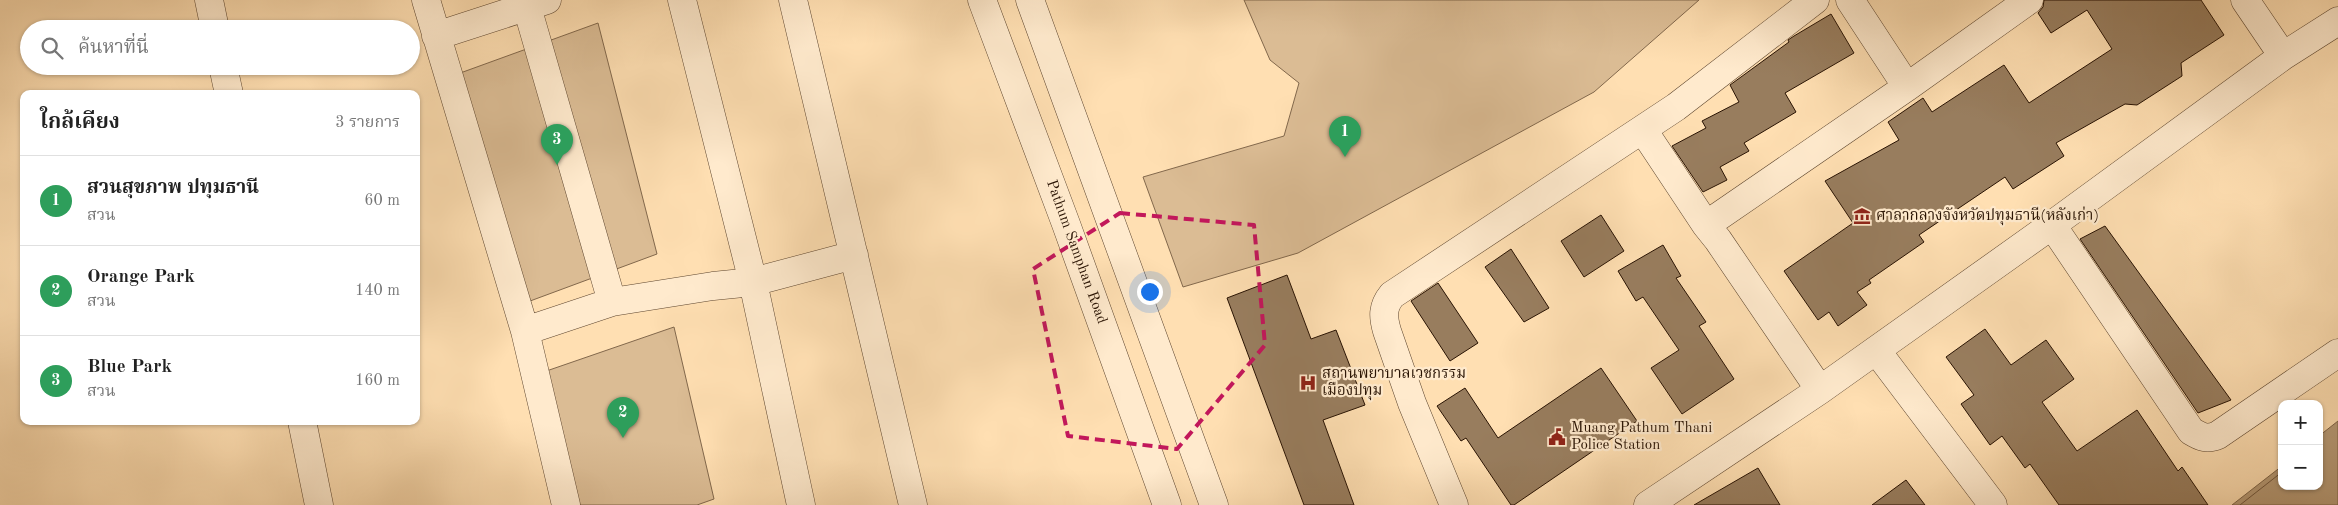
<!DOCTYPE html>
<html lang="th">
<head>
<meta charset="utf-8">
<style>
	body { margin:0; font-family:"Old Standard TT","Noto Serif Thai",serif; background:#f6f6f6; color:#222 }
	.controls { position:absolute; right:15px; bottom:15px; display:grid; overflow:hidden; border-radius:10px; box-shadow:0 1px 4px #0004 }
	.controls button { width:45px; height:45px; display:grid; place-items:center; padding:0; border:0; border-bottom:1px solid #e0e0e0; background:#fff; color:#222; font:25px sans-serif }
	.you { position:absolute; left:1149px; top:291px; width:18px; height:18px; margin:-12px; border:4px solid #fff; border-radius:50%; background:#1a73e8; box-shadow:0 0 0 8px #1a73e833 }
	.badge { display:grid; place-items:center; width:32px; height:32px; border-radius:50%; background:#d93025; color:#fff; font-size:16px; font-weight:700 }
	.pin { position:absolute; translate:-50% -41px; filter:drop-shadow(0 1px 2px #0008) }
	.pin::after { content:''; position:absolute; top:26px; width:18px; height:15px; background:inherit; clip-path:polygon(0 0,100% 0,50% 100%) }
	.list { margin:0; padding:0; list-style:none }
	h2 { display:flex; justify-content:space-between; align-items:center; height:65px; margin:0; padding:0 20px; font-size:21px }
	h2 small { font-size:16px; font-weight:400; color:#767676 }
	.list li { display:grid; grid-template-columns:32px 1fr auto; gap:15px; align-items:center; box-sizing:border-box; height:90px; padding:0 20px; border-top:1px solid #e0e0e0 }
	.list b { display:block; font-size:19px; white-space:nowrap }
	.list p { margin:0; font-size:16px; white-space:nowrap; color:#767676 }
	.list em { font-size:16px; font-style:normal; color:#767676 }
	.icon { flex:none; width:28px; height:28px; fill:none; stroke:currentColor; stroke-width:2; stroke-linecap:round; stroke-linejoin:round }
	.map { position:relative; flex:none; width:2338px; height:505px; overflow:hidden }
	.search { position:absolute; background:#fff; box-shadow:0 1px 4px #0004; left:20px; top:20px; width:400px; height:55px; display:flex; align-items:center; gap:12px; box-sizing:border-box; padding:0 18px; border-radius:28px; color:#767676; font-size:19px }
	.panel { position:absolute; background:#fff; box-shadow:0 1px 4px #0004; left:20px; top:90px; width:400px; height:335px; border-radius:10px }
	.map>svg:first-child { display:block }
	.green { fill:#dbbc94; stroke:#82684c }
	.water { fill:#b69a76; stroke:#7e6448 }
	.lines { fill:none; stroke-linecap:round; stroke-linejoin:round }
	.shore { stroke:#70563c; stroke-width:1 }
	.building { fill:#987d5e; stroke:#291303 }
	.minor-casing { stroke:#5e462f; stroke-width:29 }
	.minor { stroke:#ffeacd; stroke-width:28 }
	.marked { fill:none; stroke:#c2185b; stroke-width:4; stroke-dasharray:10 6; stroke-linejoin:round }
	.labels { text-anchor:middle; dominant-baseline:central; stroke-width:4.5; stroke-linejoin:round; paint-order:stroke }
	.poi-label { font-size:15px; fill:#291303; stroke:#ffeacd; text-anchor:start }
	.street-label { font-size:15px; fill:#291303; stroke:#ffeacd }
</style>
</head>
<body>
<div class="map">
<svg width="2338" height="505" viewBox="0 0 2338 505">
	<rect width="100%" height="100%" fill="#ffdfb2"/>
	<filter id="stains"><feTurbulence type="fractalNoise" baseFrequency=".004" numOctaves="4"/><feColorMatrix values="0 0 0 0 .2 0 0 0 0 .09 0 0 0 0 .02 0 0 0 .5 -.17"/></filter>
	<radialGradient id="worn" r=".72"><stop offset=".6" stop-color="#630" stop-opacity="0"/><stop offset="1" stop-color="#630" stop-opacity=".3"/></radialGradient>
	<!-- green -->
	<path class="green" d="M1244 0H1699L1594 92 1298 253 1183 287 1143 177 1284 136 1299 83 1270 60Z
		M598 23 657 254 522 304 452 76Z
		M674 327 714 499 697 505H567L529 377Z"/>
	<!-- water -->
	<path class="water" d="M2338 421V505H2232L2282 466V486H2319V436Z"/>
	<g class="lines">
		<!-- shore -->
		<path class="shore" d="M2240 505 2282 472"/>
	</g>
	<!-- building -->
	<path class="building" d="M2044 0H2201L2224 35 2181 63 2182 76 2137 105 2125 104 2056 143 2064 156 2013 189 2005 177 1919 235 1924 242 1869 280 1871 283 1857 292 1867 305 1838 326 1829 312 1818 320 1784 271 1853 223 1825 181 1899 140 1888 122 1923 98 1932 112 2004 65 2029 103 2112 49 2087 10 2051 33 2038 13 2043 7Z
		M1831 14 1854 53 1785 93 1796 112 1744 143 1749 151 1720 167 1727 180 1703 192 1672 146 1706 128 1702 121 1739 102 1730 85 1789 42 1788 40 1794 36Z
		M1601 215 1624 251 1584 277 1561 241Z
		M2105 226 2231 400 2198 413 2080 239Z
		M1663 245 1681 276 1676 278 1706 322 1699 326 1734 379 1682 414 1651 368 1679 350 1643 297 1636 301 1618 271Z
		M1511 249 1549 308 1524 322 1485 267Z
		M1287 275 1311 339 1336 330 1365 405 1323 420 1354 505H1304L1227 298Z
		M1438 283 1478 343 1450 361 1411 301Z
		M1985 329 2011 365 2046 340 2074 379 2042 402 2077 451 2137 410 2178 471 2182 467 2208 505H2059L2030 464 2025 468 2002 436 1990 445 1961 404 1974 395 1946 357Z
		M1601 368 1637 421 1514 505H1511L1466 438 1461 441 1437 406 1465 388 1498 438Z
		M1758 468 1780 505H1694Z
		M1906 480 1925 505H1872Z"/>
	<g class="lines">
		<!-- minor casing -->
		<g class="minor-casing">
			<path id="minor" d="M209 0 215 29
				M426 0 525 331 566 505
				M682 0 753 282 854 255
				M793 0 913 505
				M982 0 1066 224 1167 505
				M1030 0 1214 505
				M1850 0 1907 87
				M2245 0 2283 56
				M527 7 612 302
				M436 36 547 0
				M223 66 229 94
				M1643 130 1706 225 1718 240 1820 390
				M1706 225 1907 87 2029 0
				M2052 225 2191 431C2201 437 2207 440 2218 435L2338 353
				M525 331 612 302 713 286 753 282 801 505
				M1876 350 1993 505
				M302 421 319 505
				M1454 505 1412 403 1387 331C1383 317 1382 307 1392 295L1676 107 1815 0
				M1648 505 1820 390 2052 225 2283 56 2338 21"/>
		</g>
		<!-- minor -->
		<use href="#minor" class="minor"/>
	</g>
	<!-- marked area -->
	<path class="marked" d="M1120 213 1254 225 1265 345 1177 449 1068 436 1033 269Z"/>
	<!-- icons -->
	<defs>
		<g id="museum-bare" transform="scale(1.35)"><path d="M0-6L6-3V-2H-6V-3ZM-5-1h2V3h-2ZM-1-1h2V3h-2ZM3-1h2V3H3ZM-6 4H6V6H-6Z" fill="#8f2418" stroke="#ffeacd" stroke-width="2.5" paint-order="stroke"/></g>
		<g id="hospital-bare" transform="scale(1.35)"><path d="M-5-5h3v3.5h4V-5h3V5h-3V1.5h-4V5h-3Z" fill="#8f2418" stroke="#ffeacd" stroke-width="2.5" paint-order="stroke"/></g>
		<g id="civic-bare" transform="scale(1.35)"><path d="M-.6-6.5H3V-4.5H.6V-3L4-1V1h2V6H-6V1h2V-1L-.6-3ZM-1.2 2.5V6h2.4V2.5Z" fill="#8f2418" stroke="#ffeacd" stroke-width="2.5" paint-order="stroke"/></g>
	</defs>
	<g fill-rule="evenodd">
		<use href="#museum-bare" x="1862" y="216"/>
		<use href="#hospital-bare" x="1308" y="383"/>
		<use href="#civic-bare" x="1557" y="437"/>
	</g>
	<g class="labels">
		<!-- poi labels -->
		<g class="poi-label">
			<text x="1876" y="216">ศาลากลางจังหวัดปทุมธานี(หลังเก่า)</text>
			<text x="1322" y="374">สถานพยาบาลเวชกรรม<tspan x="1322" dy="17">เมืองปทุม</tspan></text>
			<text x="1571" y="428">Muang Pathum Thani<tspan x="1571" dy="17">Police Station</tspan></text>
		</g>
		<!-- street labels -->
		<g class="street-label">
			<text transform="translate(1076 252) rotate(70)">Pathum Samphan Road</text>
		</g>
	</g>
	<rect width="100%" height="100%" filter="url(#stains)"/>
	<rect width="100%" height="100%" fill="url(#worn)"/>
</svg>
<div class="controls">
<button>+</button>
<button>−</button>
</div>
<div class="you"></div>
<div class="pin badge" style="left:1345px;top:157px;background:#2e9e5b">1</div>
<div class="pin badge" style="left:623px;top:438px;background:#2e9e5b">2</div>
<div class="pin badge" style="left:557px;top:165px;background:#2e9e5b">3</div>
<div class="search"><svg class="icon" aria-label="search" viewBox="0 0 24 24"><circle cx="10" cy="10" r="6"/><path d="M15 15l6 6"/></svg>ค้นหาที่นี่</div>
<section class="panel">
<h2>ใกล้เคียง<small>3 รายการ</small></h2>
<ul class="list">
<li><span class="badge" style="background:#2e9e5b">1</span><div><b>สวนสุขภาพ ปทุมธานี</b><p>สวน</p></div><em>60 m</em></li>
<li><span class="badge" style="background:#2e9e5b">2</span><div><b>Orange Park</b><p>สวน</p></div><em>140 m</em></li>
<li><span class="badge" style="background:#2e9e5b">3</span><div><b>Blue Park</b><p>สวน</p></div><em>160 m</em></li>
</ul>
</section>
</div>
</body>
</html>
